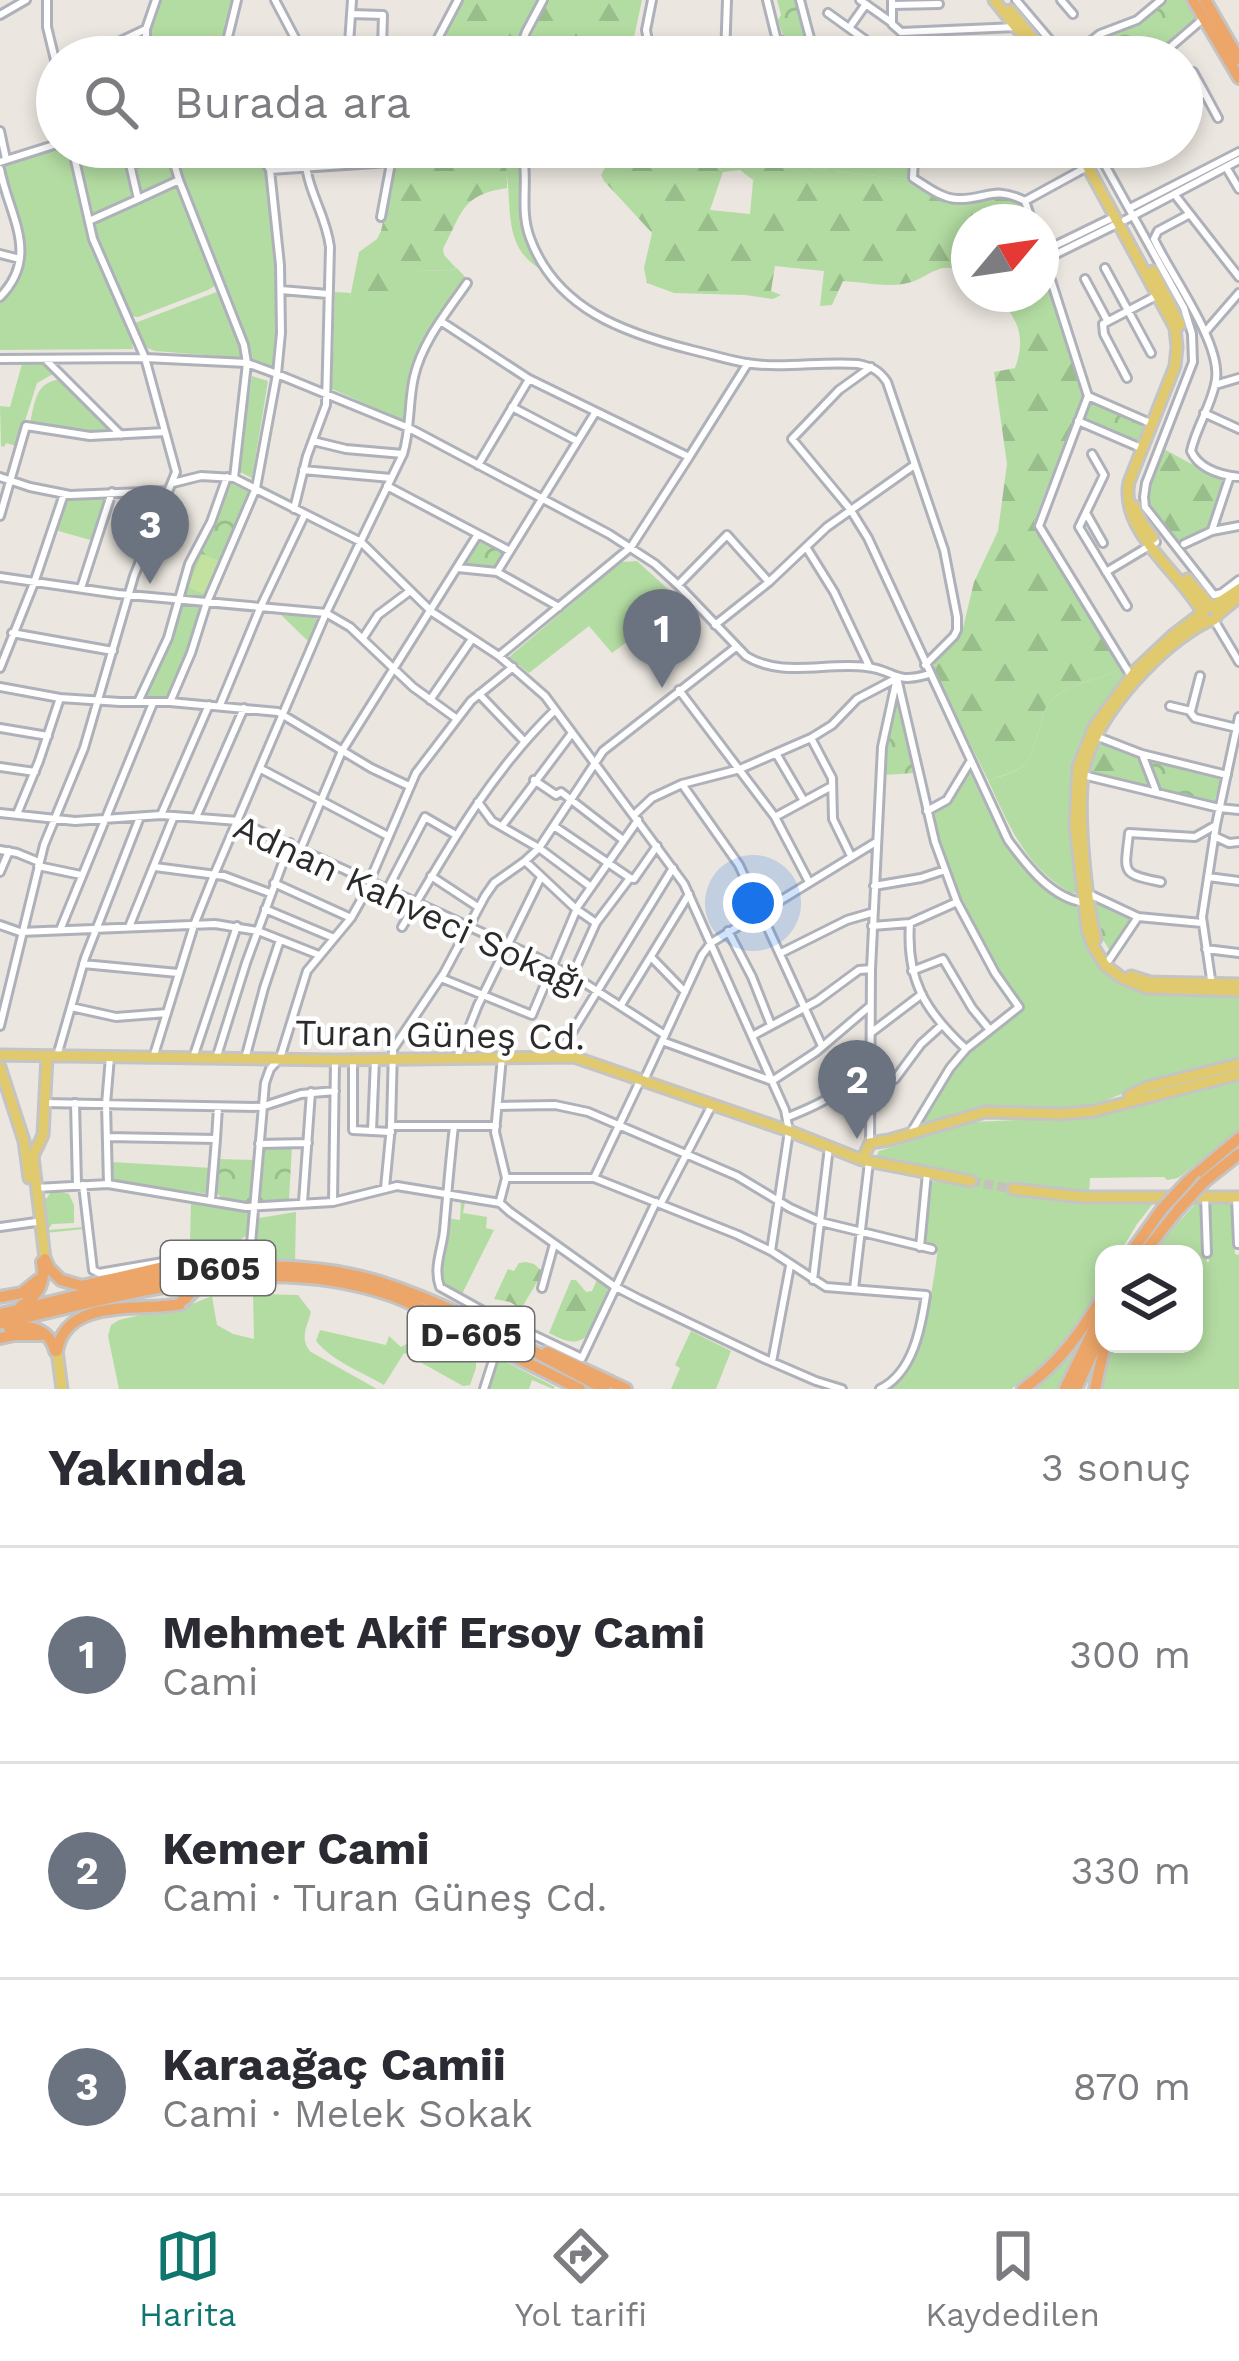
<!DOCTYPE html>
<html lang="tr">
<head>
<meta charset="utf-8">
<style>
	body { margin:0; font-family:"Work Sans",sans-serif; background:#f2f2f3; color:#2b2b33 }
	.controls { position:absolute; right:36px; bottom:36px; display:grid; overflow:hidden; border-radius:24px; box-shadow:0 6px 18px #0003 }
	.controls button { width:108px; height:108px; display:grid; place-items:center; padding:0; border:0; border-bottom:3px solid #e1e1e2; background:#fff; color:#2b2b33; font:60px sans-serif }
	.compass { position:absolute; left:951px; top:204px; width:108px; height:108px; border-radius:50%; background:#fff; box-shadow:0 6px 18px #0003; rotate:61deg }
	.you { position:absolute; left:753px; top:903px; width:42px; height:42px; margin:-30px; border:9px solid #fff; border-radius:50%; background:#1a73e8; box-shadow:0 0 0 18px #1a73e833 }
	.badge { display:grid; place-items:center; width:78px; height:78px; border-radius:50%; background:#0f766e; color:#fff; font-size:39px; font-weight:700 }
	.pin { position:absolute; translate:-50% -99px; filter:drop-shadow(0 3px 6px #0008) }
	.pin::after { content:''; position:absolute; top:63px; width:42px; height:36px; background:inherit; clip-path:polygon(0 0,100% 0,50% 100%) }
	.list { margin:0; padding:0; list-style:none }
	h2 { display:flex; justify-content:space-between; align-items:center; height:156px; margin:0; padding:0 48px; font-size:51px }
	h2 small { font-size:39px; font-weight:400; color:#7c7c81 }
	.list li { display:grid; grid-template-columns:78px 1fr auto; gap:36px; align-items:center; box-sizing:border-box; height:216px; padding:0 48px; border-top:3px solid #e1e1e2 }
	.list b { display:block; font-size:45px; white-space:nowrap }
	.list p { margin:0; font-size:39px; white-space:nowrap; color:#7c7c81 }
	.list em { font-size:39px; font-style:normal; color:#7c7c81 }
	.icon { flex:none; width:66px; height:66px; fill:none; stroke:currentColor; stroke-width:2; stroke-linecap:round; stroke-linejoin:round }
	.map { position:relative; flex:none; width:1239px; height:1389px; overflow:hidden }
	.search { position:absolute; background:#fff; box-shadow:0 6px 18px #0003; left:36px; right:36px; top:36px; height:132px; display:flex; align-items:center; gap:30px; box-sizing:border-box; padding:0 42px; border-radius:66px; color:#7c7c81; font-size:45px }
	.sheet { height:804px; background:#fff }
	nav { display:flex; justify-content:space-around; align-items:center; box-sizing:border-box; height:168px; border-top:3px solid #e1e1e2; background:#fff; font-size:33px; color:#7c7c81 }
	nav a { display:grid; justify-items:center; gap:6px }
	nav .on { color:#0f766e }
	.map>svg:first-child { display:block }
	.grass { fill:#b3dca2 }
	.forest { fill:url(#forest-firs) }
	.park { fill:url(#park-crowns) }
	.pitch { fill:#c3e29f }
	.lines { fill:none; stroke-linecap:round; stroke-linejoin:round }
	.major-tunnel { stroke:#c5c1bb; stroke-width:9; stroke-dasharray:9 4.5; stroke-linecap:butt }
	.minor-casing { stroke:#afb1ba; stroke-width:12 }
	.major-casing { stroke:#c4c4c4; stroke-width:15 }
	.highway-casing { stroke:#c4c4c4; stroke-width:16 }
	.minor { stroke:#fff; stroke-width:6 }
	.major { stroke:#e1ca6e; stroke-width:9 }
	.highway { stroke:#eca669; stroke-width:10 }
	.highway-bridge-casing { stroke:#c4c4c4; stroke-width:16; stroke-linecap:butt }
	.highway-bridge { stroke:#eca669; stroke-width:10 }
	.labels { text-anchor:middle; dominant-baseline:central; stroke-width:9; stroke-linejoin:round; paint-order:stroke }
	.shield { fill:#fff; stroke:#6b6b6b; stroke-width:3 }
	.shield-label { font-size:33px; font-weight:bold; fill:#2b2b2b }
	.street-label { font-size:36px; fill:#2b2b2b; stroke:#fff }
</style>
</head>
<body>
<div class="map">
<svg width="1239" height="1389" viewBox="0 0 1239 1389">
	<defs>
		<pattern id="forest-firs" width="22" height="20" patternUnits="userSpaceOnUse" patternTransform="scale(3)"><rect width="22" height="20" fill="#b3dca2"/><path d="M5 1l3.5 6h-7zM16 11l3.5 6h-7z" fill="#9abd8c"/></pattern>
		<pattern id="park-crowns" width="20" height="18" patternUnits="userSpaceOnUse" patternTransform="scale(3)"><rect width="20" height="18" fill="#b3dca2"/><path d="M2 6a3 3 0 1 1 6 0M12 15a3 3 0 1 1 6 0" fill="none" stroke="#9abd8c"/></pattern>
	</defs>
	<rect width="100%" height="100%" fill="#ebe6df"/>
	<!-- grass -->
	<path class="grass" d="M161 0H234L226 27 224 57H150V31Z
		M59 147H69C77 185 84 224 98 260 109 290 129 317 133 349L0 350V302L18 279 26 251 21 225 6 182 4 165Z
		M77 147H124L135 195 133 198 92 217Z
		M173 147H254L266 168 270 185 278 278 275 368 249 359 236 313 195 212Z
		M491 147H517C523 164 522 168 521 186 519 218 526 246 546 272 486 244 527 171 491 147Z
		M693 147H733L746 151 881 152 909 163 910 180 802 167 755 171 753 180 740 170 723 172Z
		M166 152 173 179 140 193 134 166Z
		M178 184 218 284 208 290 138 317 131 316 102 251 93 222Z
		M457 268 466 278C432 330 411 354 405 419L402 420 332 389 335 292 351 293 350 297 417 281 416 270 450 271Z
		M219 291 240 342 242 358 155 351 145 347 135 323Z
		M46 363 55 373 37 383 13 459 16 446 6 443 4 447 1 446 0 406 10 407 22 364Z
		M252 376 268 381 252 478 238 471Z
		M61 379 112 428 113 432 83 433 30 423C35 402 35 382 61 379Z
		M102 496 106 502 94 541 55 530 67 498Z
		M637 561 681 601 612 653 589 626 529 673 509 657 621 562Z
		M182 603 203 606 193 639 170 693 162 698 146 697Z
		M1122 668 1126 677 1091 726 1074 770 1080 893H1071C1026 868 1008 824 988 780 1031 769 1027 765 1041 724 1043 718 1043 711 1047 706 1062 682 1100 682 1122 668Z
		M969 770 998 832 1015 857 1055 896 1081 910 1110 973 1128 985 1148 991 1239 994V1061L1136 1088 1088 1108 988 1107 921 1127V1122L945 1082 968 1053 1022 1010 1023 1006C982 948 947 884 932 814L953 797Z
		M1239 1081V1131L1178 1178 1167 1180 1164 1177 1090 1178 1089 1192 1014 1183 1013 1193C1063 1201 1105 1202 1155 1201L1137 1224 1119 1254H1104V1283L1092 1308 1055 1356 1034 1374 1011 1389H886C923 1363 933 1289 938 1247L936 1244 926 1243 924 1237 930 1181 969 1186 971 1177 891 1164 876 1157 879 1151 973 1122 1103 1116Z
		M112 1162 212 1168 209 1194 114 1181Z
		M52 1190 69 1194 74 1205V1223L52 1224 48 1230 84 1227V1229L45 1233 41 1200 47 1198Z
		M1199 1200H1202L1207 1262H1209L1207 1200H1231L1235 1254 1239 1255V1389H1100L1110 1344H1194V1254H1154L1165 1237Z
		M191 1201 252 1213 251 1232 232 1246 195 1251 190 1243Z
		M461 1202H465L463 1213 487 1217 486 1228 494 1230 461 1296 443 1284C437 1263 446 1240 446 1218L460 1220Z
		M296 1212 295 1262 180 1261 256 1250 259 1218Z
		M253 1294 298 1295 311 1312C307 1327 299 1339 311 1352L377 1389H119L108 1336 111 1325 119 1320 171 1308 177 1310 212 1296 217 1325 233 1334 254 1339Z
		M427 1322 476 1346V1368L470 1385 463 1386 404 1353 384 1385C362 1372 332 1361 316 1341L320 1330 386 1345 389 1336 401 1347 416 1339 422 1340Z
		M691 1331 731 1351 716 1389H671L680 1368 675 1365Z
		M1080 1339 1081 1341 1059 1389H1029Z
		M499 1359H501L555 1387 553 1389 532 1380 529 1389H489Z"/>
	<!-- forest -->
	<path class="forest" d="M463 0H540L510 57H432Z
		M547 0H642L633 42 636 57H521Z
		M399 147H491C508 158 507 170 507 188 461 195 463 212 443 249L444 255 456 268 450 271 417 270C417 284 419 295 405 303L350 298 359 252 377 239 381 231Z
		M597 147H693L723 172 710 210 750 214 754 171 767 167H802L910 180 934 196 957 203 989 198 1020 201 1028 222H969V275C938 256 930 280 903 284 885 287 861 282 843 281L832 305 820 306 824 271 775 266 771 291 781 295 773 299 745 295 674 293 647 283 644 268 652 233 604 181 601 175 605 168Z
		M1041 263 1083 394 1034 522 1042 542 1122 668C1100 682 1062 682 1047 706 1043 711 1043 718 1041 724 1027 765 1032 768 988 780L932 667 962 632 974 582 998 531 1007 464 994 372 1015 368C1027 337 1017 316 995 294H1041Z
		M1162 448 1225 482 1209 527 1175 542C1141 497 1142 501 1162 448Z
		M1098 740 1140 757 1153 789 1087 773Z
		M526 1262 534 1264 543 1272 521 1309 510 1302 494 1299 508 1269 514 1271 519 1263Z
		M571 1280H576L586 1292 592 1291 597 1280 608 1289 588 1335C575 1347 563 1340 549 1333Z"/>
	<!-- park -->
	<path class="park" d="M777 0H794L813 57H801C788 48 782 35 778 20L781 15Z
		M1166 0H1185L1198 19 1166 48 1149 56 1076 57 1102 35 1138 22Z
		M1091 400 1149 424 1140 445 1082 421Z
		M228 482 252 493 205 597 183 595C194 556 215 521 228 482Z
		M481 538 504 550C497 576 485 568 463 565Z
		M279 613 314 616 319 622 309 642Z
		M897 690 914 773 883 775 890 717Z
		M1151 760 1221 776 1214 804 1158 789 1147 761Z
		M1096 900 1132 918 1110 951 1100 935Z
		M292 1146 289 1200 259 1203 257 1199 262 1150Z
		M218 1159 254 1160 250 1203 220 1197 216 1191Z"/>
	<!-- pitch -->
	<path class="pitch" d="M202 554 219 561 204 594 188 587Z"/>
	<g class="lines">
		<!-- major-tunnel -->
		<path class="major-tunnel" d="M971 1181 1013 1189"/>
		<!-- minor casing -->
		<g class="minor-casing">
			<path id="minor" d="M47 0V27L57 68
				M275 0 305 57
				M767 0 781 57
				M800 0 815 57
				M860 0 891 22
				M892 0V24L901 32 1017 27
				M1016 0 1049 39 1060 57
				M1061 0 1073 14
				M892 5 939 4
				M828 13 871 44
				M351 14 383 15 382 48
				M0 15 26 0
				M849 28 866 4
				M780 40 793 57
				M349 44 352 0
				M303 49 349 46 430 51
				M87 57 146 29
				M146 57V29L156 0
				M227 57V41L237 0
				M428 57 458 0
				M517 57 526 32 543 0
				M651 57 646 30 652 0
				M725 57 727 0
				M1071 57 1100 34 1137 20 1161 0
				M1155 57 1168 49 1204 18
				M1182 78 1193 72 1204 92
				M1182 104 1204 92 1218 118
				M0 131 6 159
				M169 147 179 180 244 345 247 363 234 478
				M520 147C531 177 518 206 530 238 556 309 624 333 692 350 710 354 728 360 746 363 783 369 821 361 858 364 872 367 879 370 887 382L944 550 957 617V630L954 636 925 665
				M742 147 804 148
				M804 147C841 153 876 143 914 159L913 178C926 186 942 199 958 199 986 200 993 185 1025 201L1087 167
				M955 147 957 154 964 159 1058 152 1078 164 1104 147
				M1095 147 1184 308 1192 334 1193 362 1146 483 1144 497 1145 507 1214 595 1222 593 1239 580
				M1134 147 1142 162 1159 152
				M258 148 278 147
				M0 162 57 144
				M130 166 169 147
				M1226 167 1239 189
				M0 169C9 216 41 255 0 297
				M270 170 390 162
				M1175 195 1239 277
				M138 199 179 180
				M1025 201 1032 222
				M1130 208 1239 152
				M1188 215 1158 231 1154 239C1170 274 1221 342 1216 379 1213 403 1196 427 1191 451 1199 469 1220 475 1239 477
				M381 217 394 147
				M1125 220 1239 160
				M89 221 138 199 126 147
				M1041 249 1088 396 1039 526 1131 676
				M1042 252 1114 217
				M0 254 20 259
				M1044 260 1119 223
				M1105 268 1151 353
				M1085 279 1107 320
				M281 290 328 294
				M442 322 529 379 689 457 748 363
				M1206 331 1239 293
				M0 359 145 358 247 363 277 374 409 428 609 534 655 564 678 585 746 656C781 678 826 662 866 667 896 670 893 685 929 674
				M47 361 121 435
				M871 367 839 390 792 439 850 509 868 538 1008 840C1027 866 1052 899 1086 903
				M1127 378 1104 334 1103 324 1158 295
				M1215 385 1239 378
				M1088 396 1150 423
				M512 407 577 441
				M1204 413 1239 429
				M1078 421 1141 448
				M313 441 346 449 403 454
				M1092 454 1104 475 1079 527 1127 606
				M478 465 528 381
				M303 470 391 478
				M0 477 30 487 70 495 167 491
				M173 483 201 476 234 478 361 542 432 612 499 656 545 696 684 884 785 1110 789 1131 771 1251
				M387 486 510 551
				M294 509 307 456 326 405 330 247C325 209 304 190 305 147
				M1086 513 1103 543
				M0 516 26 426 90 436 165 432
				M1212 530 1230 476
				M1184 544 1212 531 1239 526
				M806 547 834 592 869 666
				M458 568 497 572 595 413
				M497 572 559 607
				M1106 572 1156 542
				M0 577 118 594 326 613 350 627 413 687 457 719
				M678 585 727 535 769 582
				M81 588 112 492
				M1214 620 1239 662
				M715 625 769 582 827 527 913 466
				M12 633 113 651
				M363 638 378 615 410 591
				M499 656 631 547 689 457
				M0 668 34 583 64 494
				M897 678 935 842 957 902 995 973 1019 1007 966 1049 950 1068 910 1134
				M0 687 60 698 120 702H170L278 712 371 768 409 786
				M679 690 775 817 808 880
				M479 694 524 741
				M430 700 472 639
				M138 702 168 638 189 564 211 522 227 477
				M170 702 191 653 207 602 256 488 277 374 281 333 280 265 270 170 256 147
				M220 705 261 606 305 514
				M1170 706 1191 711 1200 676
				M1191 713 1195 718 1237 728
				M0 728 48 736
				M1098 737 1142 754 1227 775
				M811 738 832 778 833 819 851 856
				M1142 754 1157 793
				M777 755 804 801
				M0 767 35 772
				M261 769 388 836
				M1083 775 1219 808 1239 810
				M534 780 556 795 561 792 623 840
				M682 784 739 865 822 1046
				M478 802 492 821 539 848 591 887
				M927 811 947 800 970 762
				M0 813 75 821 161 815 238 821 540 959 583 982 665 1035
				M17 814 39 761 60 698
				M161 815 209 705
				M197 815 244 708
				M634 815 652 798 682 784 740 769 811 738 832 725 857 699 897 678
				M775 817 832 786
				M502 826 572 733
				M554 826 630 878 596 923 572 976
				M1214 836 1229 843 1239 842
				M301 848 342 751 478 534
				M0 850 17 853 39 862
				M525 861 576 909 596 923
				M38 866 81 875
				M155 867 224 876 270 893
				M0 872 9 851
				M431 876 478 907
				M1208 877 1239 881
				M630 878 634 879 657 846
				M370 880 416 773 471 701 513 667
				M1161 882C1119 874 1125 872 1129 833L1195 837 1216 825
				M274 883 351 918
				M874 886 921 878 945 870
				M388 888 425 817 456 835
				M1089 894 1138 917 1202 923
				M265 909 334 938
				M910 923C906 980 925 1011 966 1049
				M0 925 20 932 215 924 258 931 319 955
				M872 926 910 923 957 902
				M129 927 174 816
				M402 927C447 850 490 773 555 710
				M60 930 153 703
				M728 931 752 977 771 1025
				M1206 949 1239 953
				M781 953 847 920 871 913
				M651 957 685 992
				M1109 960 1138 917
				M83 964 178 973
				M912 971 943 959 972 1008 990 1030
				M441 978 532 1015 578 906 638 820
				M1212 986 1202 917 1216 825 1239 717
				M621 1005 689 894
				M71 1007 116 1017 167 1013
				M0 1026 44 845 84 748 134 576 176 472 145 358 93 239 72 147
				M872 1032 922 994
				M752 1036 817 1001 859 970 871 969
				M662 1041 772 1081 816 1052 870 1006
				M57 1056 85 958 140 817
				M559 1057 566 1042 673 868
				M153 1058 194 925 214 875 326 613 403 454C411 429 408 403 414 377 422 342 447 312 467 283
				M193 1058 237 926
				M457 1058 478 1005 541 877
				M216 1059 246 963 290 843
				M245 1059 264 988 280 940
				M353 1060V1130L391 1132
				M870 1079 883 1081 895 1079 921 1044 942 1025
				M644 1080 702 955 711 943 876 842
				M44 1103 261 1107 301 1094 335 1091
				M75 1103 77 1185
				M498 1106 555 1105 588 1112 737 1176 790 1208 821 1222 932 1249
				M788 1117C833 1099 839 1094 870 1057
				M391 1126H496
				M454 1126C450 1161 447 1196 444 1231 442 1250 433 1268 440 1287L485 1312 582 1358 656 1202
				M372 1131 375 1059
				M107 1137 216 1139 211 1200
				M216 1139 218 1107
				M870 1143 871 969 882 747 897 678
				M259 1144 308 1143
				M506 1178H594L738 1235 771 1251 826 1287 926 1295C921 1328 913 1373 880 1389
				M594 1178 641 1079
				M108 1184 106 1104 110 1057
				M83 1185 93 1270 99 1273 163 1262
				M36 1188 108 1184 246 1207 333 1202 397 1186 500 1203 510 1212 614 1286 639 1299 765 1359 816 1381 842 1389
				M385 1188 391 1126 393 1049 444 973 485 896 494 883 525 861 539 848 603 751 736 647
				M1205 1196 1207 1253
				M1236 1197 1238 1244
				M500 1201 506 1178 495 1132 502 1057
				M303 1202 311 1092
				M333 1202 335 1061
				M661 1203 712 1105
				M0 1227 36 1222
				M920 1247 927 1173
				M176 1259 242 1249 251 1244 265 1083 270 1069 280 1058 307 971 351 918 372 881
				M813 1280 829 1147
				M542 1288 554 1244
				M854 1289 869 1162
				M772 1362 790 1266
				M484 1389 497 1348"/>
		</g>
		<!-- major casing -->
		<g class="major-casing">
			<path id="major" d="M994 0 1040 57
				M1010 10 1048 57
				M1077 147 1175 328 1177 347 1175 366 1129 482C1119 531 1179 571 1202 612
				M1153 271 1180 325
				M1134 506 1142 523 1153 538
				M1187 579 1211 606
				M1203 614a7 7 0 1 1 14 0a7 7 0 1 1-14 0Z
				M1212 607 1239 589
				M1202 613 1173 635 1137 669 1094 727 1078 767 1075 824 1087 929 1093 946 1105 965 1122 978 1147 988 1239 991
				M1217 615 1239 597
				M1096 939C1086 900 1075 798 1086 761 1102 709 1160 646 1208 621
				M1131 976 1150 982 1239 984
				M0 1055 335 1060 574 1057 789 1131 862 1160 971 1181
				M0 1067 24 1141 29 1178
				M1129 1096 1147 1087 1239 1064
				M862 1160 870 1143 889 1140 985 1112 1064 1114 1094 1111 1239 1074
				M1013 1189 1082 1197H1239
				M45 1259 33 1156 43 1135 47 1056
				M57 1351 62 1389"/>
		</g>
		<!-- highway casing -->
		<g class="highway-casing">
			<path id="highway" d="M1193 0 1239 78
				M1205 0 1239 59
				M1188 1181 1239 1138
				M1205 1181 1239 1154
				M1130 1254 1162 1209
				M1143 1254 1178 1210
				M45 1259 49 1268 61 1280 82 1286 180 1263H227
				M0 1297 22 1293 38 1280
				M21 1306C38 1296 46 1282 42 1262
				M0 1314C124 1286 254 1243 380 1282 459 1307 532 1352 605 1389
				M0 1323C128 1296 260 1250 390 1295 418 1305 446 1321 473 1335 508 1354 544 1371 580 1389
				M9 1328C29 1324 50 1329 55 1351
				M0 1338 14 1335H41
				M57 1351C66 1296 143 1312 181 1304L195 1290 210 1281
				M547 1352 626 1389
				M1023 1389C1059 1364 1082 1331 1104 1294
				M1065 1389 1104 1308
				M1076 1389 1104 1328
				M1095 1389 1105 1344"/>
		</g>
		<!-- minor -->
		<use href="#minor" class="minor"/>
		<!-- major -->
		<use href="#major" class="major"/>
		<!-- highway -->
		<use href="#highway" class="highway"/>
		<!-- highway-bridge casing -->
		<g class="highway-bridge-casing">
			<path id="highway-bridge" d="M1162 1209 1188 1181
				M1178 1210 1205 1181
				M165 1270 181 1268C193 1277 195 1294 181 1302"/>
		</g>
		<!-- highway-bridge -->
		<use href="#highway-bridge" class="highway-bridge"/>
	</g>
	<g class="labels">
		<!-- shield labels -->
		<g class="shield">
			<rect x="161" y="1241" width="114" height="54" rx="9"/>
			<rect x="408" y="1307" width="126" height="54" rx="9"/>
		</g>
		<g class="shield-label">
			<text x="218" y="1268">D605</text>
			<text x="471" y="1334">D-605</text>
		</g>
		<!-- street labels -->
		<g class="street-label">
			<text transform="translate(410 906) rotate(25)">Adnan Kahveci Sokağı</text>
			<text transform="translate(440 1035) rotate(1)">Turan Güneş Cd.</text>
		</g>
	</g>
</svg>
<div class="controls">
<button><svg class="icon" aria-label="layers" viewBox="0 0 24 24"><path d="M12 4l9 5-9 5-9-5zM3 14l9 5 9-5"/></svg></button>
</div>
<svg class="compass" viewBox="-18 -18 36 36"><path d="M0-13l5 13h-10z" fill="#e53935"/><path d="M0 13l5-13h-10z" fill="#7c7c81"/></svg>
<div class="you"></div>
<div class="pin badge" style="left:662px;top:688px;background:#6b7280">1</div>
<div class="pin badge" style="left:857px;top:1139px;background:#6b7280">2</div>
<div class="pin badge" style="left:150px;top:584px;background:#6b7280">3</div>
<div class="search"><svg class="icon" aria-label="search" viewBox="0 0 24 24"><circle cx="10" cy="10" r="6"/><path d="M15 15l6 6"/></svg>Burada ara</div>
</div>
<section class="sheet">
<h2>Yakında<small>3 sonuç</small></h2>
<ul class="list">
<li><span class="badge" style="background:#6b7280">1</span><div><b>Mehmet Akif Ersoy Cami</b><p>Cami</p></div><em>300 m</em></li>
<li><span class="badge" style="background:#6b7280">2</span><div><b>Kemer Cami</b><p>Cami · Turan Güneş Cd.</p></div><em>330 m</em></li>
<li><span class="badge" style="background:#6b7280">3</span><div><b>Karaağaç Camii</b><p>Cami · Melek Sokak</p></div><em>870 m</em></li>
</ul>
</section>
<nav>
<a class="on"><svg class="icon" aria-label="map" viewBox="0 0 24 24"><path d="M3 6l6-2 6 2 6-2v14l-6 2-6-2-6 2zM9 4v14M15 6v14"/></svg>Harita</a>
<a><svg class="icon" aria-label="directions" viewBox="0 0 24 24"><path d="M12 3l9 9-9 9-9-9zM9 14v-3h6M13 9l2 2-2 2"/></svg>Yol tarifi</a>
<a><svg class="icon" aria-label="saved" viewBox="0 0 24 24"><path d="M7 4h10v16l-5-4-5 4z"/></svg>Kaydedilen</a>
</nav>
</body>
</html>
